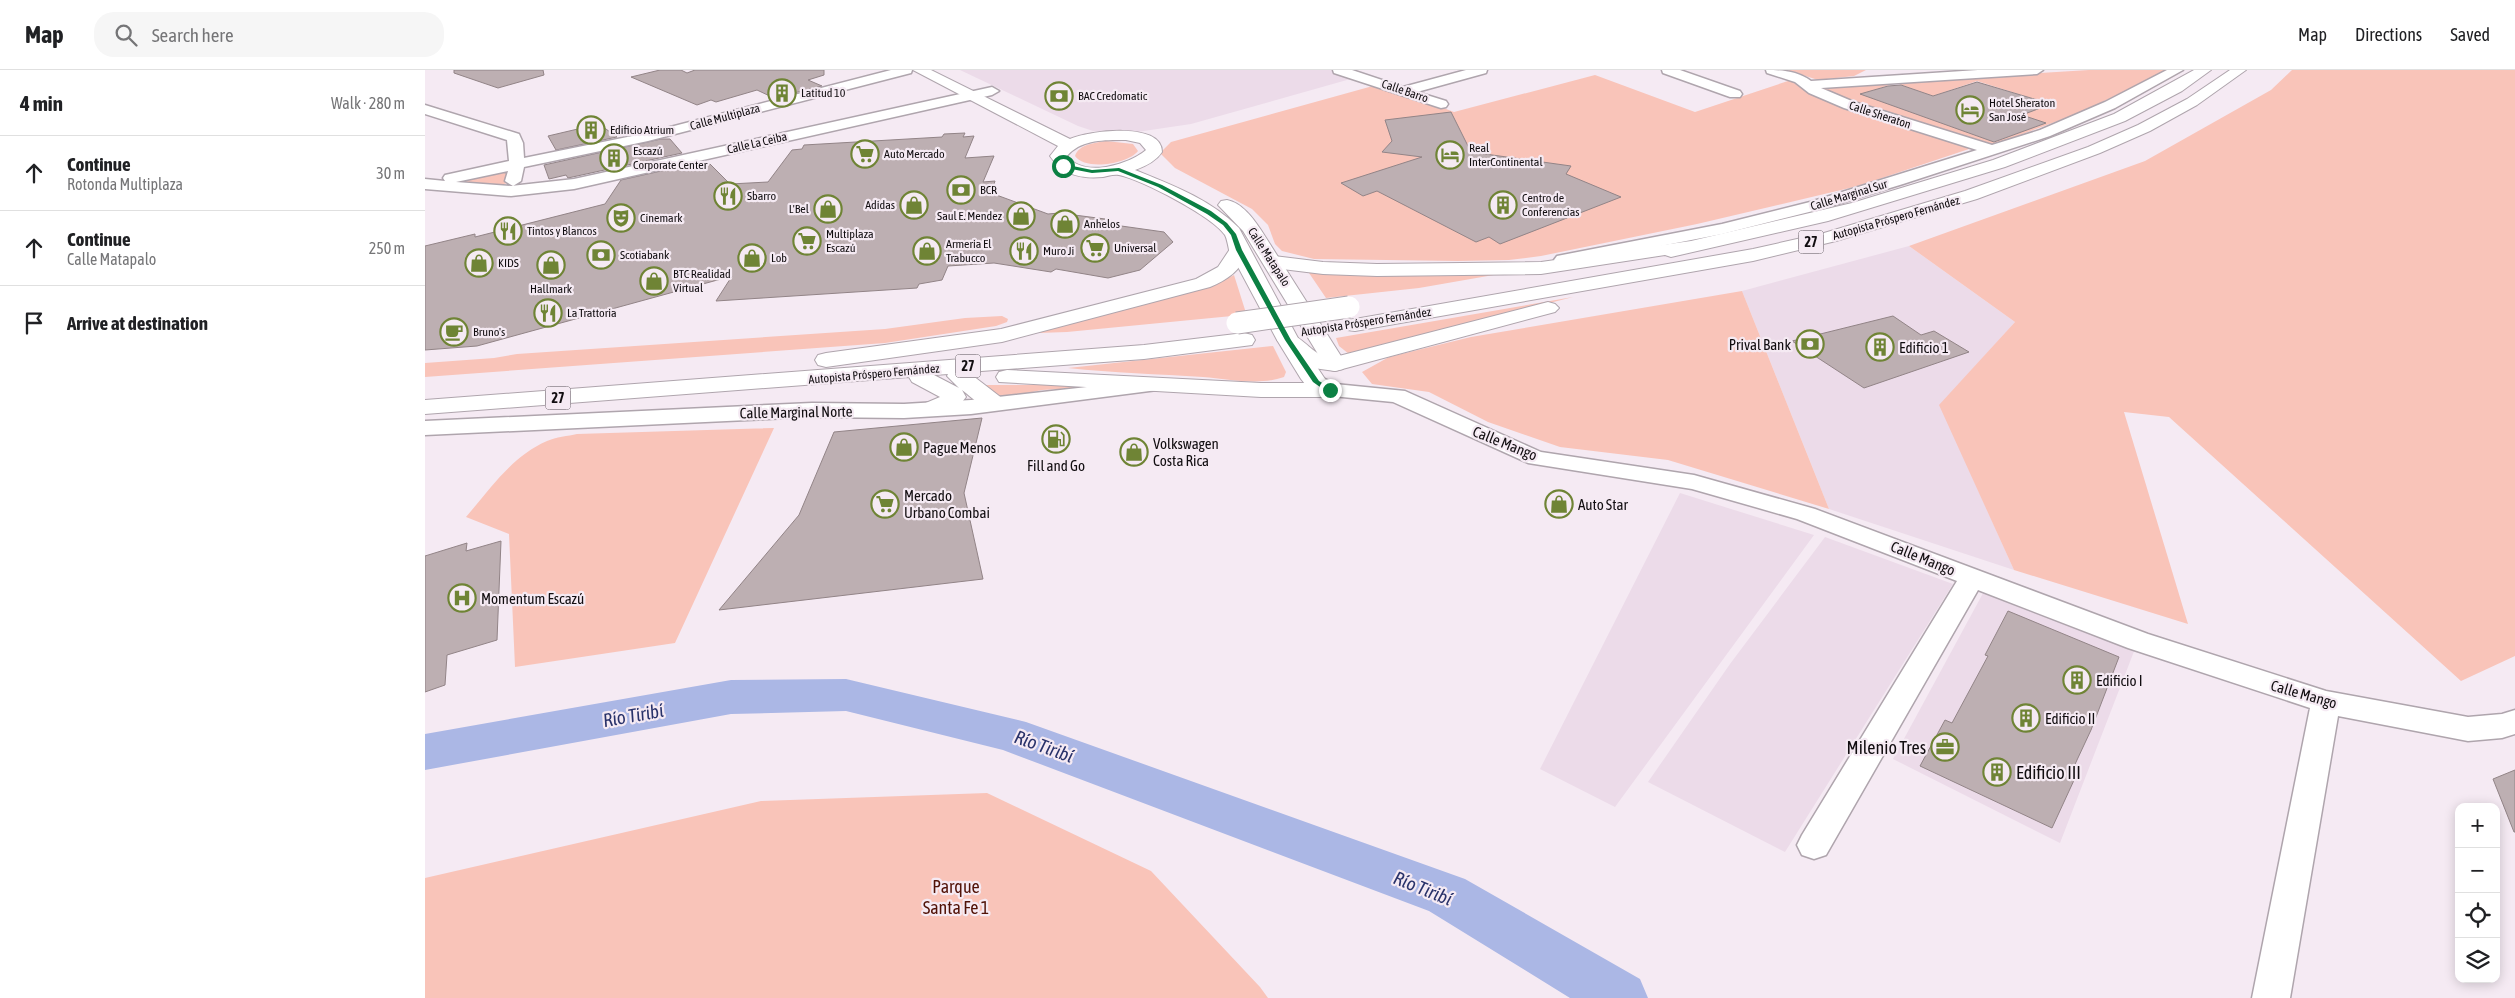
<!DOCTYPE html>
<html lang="en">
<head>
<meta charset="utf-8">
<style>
	body { margin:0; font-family:"Asap Condensed",sans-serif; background:#f6f6f6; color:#202124 }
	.controls { position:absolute; right:15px; bottom:15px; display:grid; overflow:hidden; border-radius:10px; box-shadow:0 2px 12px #0003 }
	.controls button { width:45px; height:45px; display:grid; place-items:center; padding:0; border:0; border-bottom:1px solid #e0e0e0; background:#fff; color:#202124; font:25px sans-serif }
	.stop { position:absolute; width:15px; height:15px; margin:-11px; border:4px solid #0b8043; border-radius:50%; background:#fff }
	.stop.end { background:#0b8043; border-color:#fff; box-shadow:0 1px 5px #0008 }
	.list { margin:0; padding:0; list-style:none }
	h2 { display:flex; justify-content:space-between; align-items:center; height:65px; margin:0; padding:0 20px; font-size:21px }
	h2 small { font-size:16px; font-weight:400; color:#757577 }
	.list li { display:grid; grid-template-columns:32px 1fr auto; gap:15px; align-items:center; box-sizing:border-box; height:75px; padding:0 20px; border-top:1px solid #e0e0e0 }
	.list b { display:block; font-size:19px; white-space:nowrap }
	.list p { margin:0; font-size:16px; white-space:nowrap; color:#757577 }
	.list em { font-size:16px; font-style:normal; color:#757577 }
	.icon { flex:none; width:28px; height:28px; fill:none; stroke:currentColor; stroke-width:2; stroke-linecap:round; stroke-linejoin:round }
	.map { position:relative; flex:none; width:2090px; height:928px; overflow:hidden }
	header { display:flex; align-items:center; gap:30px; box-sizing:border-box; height:70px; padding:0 25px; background:#fff; border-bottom:1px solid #e0e0e0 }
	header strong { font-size:24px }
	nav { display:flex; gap:28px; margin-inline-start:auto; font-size:18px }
	.search { width:350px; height:45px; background:#f6f6f6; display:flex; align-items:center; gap:12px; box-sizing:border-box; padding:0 18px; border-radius:20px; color:#757577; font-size:19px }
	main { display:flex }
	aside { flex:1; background:#fff }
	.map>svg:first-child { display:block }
	.built { fill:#ecdbe9 }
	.green { fill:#f9c4b9; fill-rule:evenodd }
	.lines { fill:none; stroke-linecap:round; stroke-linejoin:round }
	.river { fill:#abb7e5; fill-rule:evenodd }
	.building { fill:#bdafb2; stroke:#928487 }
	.street-casing { stroke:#afa5ad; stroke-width:3 }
	.secondary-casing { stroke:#afa5ad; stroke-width:2 }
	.highway-casing { stroke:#afa5ad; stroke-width:2 }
	.street { fill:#fff; fill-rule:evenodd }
	.secondary { fill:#fff; fill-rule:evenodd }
	.highway { fill:#fff; fill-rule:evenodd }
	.highway-bridge-casing { stroke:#afa5ad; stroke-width:23; stroke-linecap:butt }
	.highway-bridge { stroke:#fff; stroke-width:21 }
	.route { fill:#0b8043 }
	.labels { text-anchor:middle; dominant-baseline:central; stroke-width:4.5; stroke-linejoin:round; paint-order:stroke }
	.far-street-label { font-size:12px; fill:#110d10; stroke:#f5eaf3 }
	.far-poi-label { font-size:12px; fill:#110d10; stroke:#f5eaf3; text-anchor:start }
	.shield { fill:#f5eaf3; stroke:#554f54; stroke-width:1 }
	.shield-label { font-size:14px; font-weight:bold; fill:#110d10 }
	.poi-label { font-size:15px; fill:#110d10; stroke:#f5eaf3; text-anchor:start }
	.street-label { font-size:15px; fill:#110d10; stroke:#f5eaf3 }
	.near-poi-label { font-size:18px; fill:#110d10; stroke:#f5eaf3; text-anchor:end }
	.near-park-label { font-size:18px; fill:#511207; stroke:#f5eaf3 }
	.near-water-label { font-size:19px; font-style:italic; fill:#29326a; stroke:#f5eaf3 }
</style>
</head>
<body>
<header>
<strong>Map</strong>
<div class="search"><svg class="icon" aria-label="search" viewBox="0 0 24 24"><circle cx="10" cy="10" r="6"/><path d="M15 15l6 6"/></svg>Search here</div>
<nav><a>Map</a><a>Directions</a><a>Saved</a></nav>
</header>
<main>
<aside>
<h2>4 min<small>Walk · 280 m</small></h2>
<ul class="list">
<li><svg class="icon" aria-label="ahead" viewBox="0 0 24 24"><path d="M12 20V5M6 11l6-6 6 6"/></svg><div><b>Continue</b><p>Rotonda Multiplaza</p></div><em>30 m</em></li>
<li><svg class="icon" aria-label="ahead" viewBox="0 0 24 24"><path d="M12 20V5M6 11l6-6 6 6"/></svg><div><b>Continue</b><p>Calle Matapalo</p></div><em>250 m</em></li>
<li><svg class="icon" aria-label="arrive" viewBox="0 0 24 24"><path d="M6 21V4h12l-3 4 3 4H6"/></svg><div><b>Arrive at destination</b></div></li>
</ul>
</aside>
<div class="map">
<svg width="2090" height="928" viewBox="0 0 2090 928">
	<rect width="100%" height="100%" fill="#f5eaf3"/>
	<!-- built -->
	<path class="built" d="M535 0H905L929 8 766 54 712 62H686L668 61 653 56Z
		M1484 176 1590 252 1515 335 1589 500 1404 439 1317 221Z
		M1255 423 1389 465 1190 737 1115 699Z
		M1400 467 1528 514 1360 782 1223 712 1305 594Z
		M1563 514 1713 571 1635 773 1468 689Z"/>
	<!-- green -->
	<path class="green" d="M1362 0H1441L1429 6 1393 10Z
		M1664 0H1744L1654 43 1568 75H1560L1435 37 1394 17ZM1552 11 1625 34 1597 45 1620 53 1569 72 1436 24 1471 13 1508 26Z
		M1867 0H2090V586L2036 611 1744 347 1699 342 1763 554 1589 500 1514 335 1590 252 1484 176 1720 91 1846 20Z
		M1170 5 1270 42 1366 10 1547 78 1433 116 1272 154 1116 186 1084 190 1033 191 889 189 857 181 850 174 843 155 827 139 750 98 735 83 746 72 955 14 1029 42Z
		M681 71 708 74 713 81C703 94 660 101 650 86 654 74 670 73 681 71Z
		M84 100 83 113 75 115 40 112 43 108Z
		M899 201 1080 203 994 218 901 228 884 203Z
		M809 205 821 243 807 246 642 262 613 263C645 253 677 242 710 235 744 226 778 222 809 205Z
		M1317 221 1404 439 1243 390 1135 377 1063 352 1004 322 947 314 937 302 964 287 1046 267Z
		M1148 227 924 284 914 276 911 268Z
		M577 246 583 249 582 252 571 256 460 273 0 307V293L69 288 92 284 460 259 540 248Z
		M848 276 861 302 859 307C834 316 804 309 778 307 733 304 688 303 643 298Z
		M554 315H641L651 318 617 320 572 329Z
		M349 358 250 573 90 597 84 464 41 447C65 419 87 386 122 371 131 367 143 366 152 364Z
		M562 723 726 801 835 917 843 928H0V808L336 731Z"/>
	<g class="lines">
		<!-- river -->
		<path class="river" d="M421 609 601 652 1040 809 1215 909 1223 928H1145L1004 841 578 680 421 641 306 644 0 700V664L306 610Z"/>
	</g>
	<!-- building -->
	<path class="building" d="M29 0H118L119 5 73 18 29 3Z
		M235 0H256L262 3 270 0H399V5L383 10 397 16 349 28 332 20 291 32 286 30 272 35 206 7Z
		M1552 12 1626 34 1597 45 1621 53 1569 72 1435 24 1463 16 1476 15 1508 26Z
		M1026 42 1045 80 1053 83 1146 96 1141 104 1196 127 1075 174 1064 167 1051 172 952 121 938 126 916 113 997 87 957 82 967 71 960 50Z
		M174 54 192 67 131 80 123 66Z
		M540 63 538 67 549 66 540 88 569 86 558 112 570 111 566 123 623 144 634 143 680 149 675 153 739 162 748 172 715 200 683 208 631 199 626 202 569 193 523 196 517 210 494 214 492 218 291 231 307 206 52 276 0 280V176L50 164V167L180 134 196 110 267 94 270 98 285 94 305 114 343 112 367 80 377 79 379 75 517 67 519 64Z
		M236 69H245L257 83 143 108 141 105 124 109 119 95Z
		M1468 246 1496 265 1509 261 1544 282 1439 318 1367 271Z
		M557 348 539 423 558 509 294 540 374 445 409 362Z
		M76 471 72 570 22 585 20 615 0 622V486L42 473 41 481Z
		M1583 541 1694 587 1666 660 1645 705 1650 708 1627 758 1495 696 1520 650 1527 653 1563 586 1560 585Z
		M2090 700V762H2089L2068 709Z"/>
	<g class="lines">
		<!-- street casing -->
		<g class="street-casing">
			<path id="street" d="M466 0H487L486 3 223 71 99 97 96 111 88 116 80 111 83 101 31 112 86 116 149 109 567 17 574 21 567 25 149 119 86 126 0 119V109L20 111 18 108 20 105 84 91 82 70 0 44V35L94 64 98 73 99 88 222 63Z
				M908 0H927L978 17 1041 0H1062L1061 3 992 22 1021 31 1023 34 1021 37 1016 38 909 3Z
				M1237 0H1255L1315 21 1317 24 1315 27H1305L1238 3Z
				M1341 0C1357 0 1372 1 1386 11L1553 0H1618L1612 4 1396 18 1429 32 1567 75 1615 60 1680 32 1742 0H1758L1690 38 1625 66 1478 114 1396 139 1297 164 1138 195 1132 194 1129 190 1132 186 1297 154 1385 132 1552 80 1419 38 1384 23 1370 12 1342 3Z
				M888 303 910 314 980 321 1116 382 1269 405 1390 439 1723 564 1901 621 2043 647 2077 644 2090 640V664L2077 668 2043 671 1913 646 1865 928H1827L1885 638 1703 578 1553 520 1401 785 1389 789 1377 785 1372 775 1377 765 1532 511 1372 449 1267 419 1103 393 968 332 897 325 878 309 881 305Z
				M733 309 740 311 744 315 740 319 546 344 479 348 387 347 0 365V351L387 333 479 334 546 330Z"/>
		</g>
		<!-- secondary casing -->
		<g class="secondary-casing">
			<path id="secondary" d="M488 0H506L645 69C663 61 737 51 737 82 731 91 721 96 710 100 747 115 785 129 814 158L874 270 900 309 896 314 888 316 880 314 876 309 852 270 804 180C803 175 802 169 800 165 787 146 717 110 694 105 689 104 683 106 678 107 656 109 638 105 625 86L633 76ZM701 70 715 73 721 80C703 95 659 108 642 86 656 69 681 70 701 70Z
				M802 130C817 133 828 148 836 160L921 294 918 299 910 301 902 299 899 294 818 161 793 135 796 131Z"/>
		</g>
		<!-- highway casing -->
		<g class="highway-casing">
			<path id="highway" d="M1769 0H1786L1757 21 1700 51 1580 97 1403 151 1246 187 1240 185 1116 204 952 206 898 204 849 198 842 196 839 192 842 188 849 186 898 192 952 194 1116 192 1266 171 1427 133 1568 90 1689 44Z
				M1805 0H1821L1772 35 1725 61 1675 83 1552 129 1411 171 1328 191 930 261 922 260 919 255 922 250 930 249 1328 179 1399 163 1540 121 1663 77 1713 55 1762 29Z
				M814 174 821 176 824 180C816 200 804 209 785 217L577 272 401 297 393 295 390 290 393 285 401 283 576 259 771 209 793 197 807 176Z
				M1123 232 1130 234 1134 238 1130 242 910 301 881 297 852 270 855 265C873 261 880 276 894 284 898 287 905 287 910 287Z
				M819 263 827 265 830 270 827 275 719 289 543 302 578 329 582 334 578 339C561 343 550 330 537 320L541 327C531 341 512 349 496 345L492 340 496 335 515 327 487 312 484 307 0 344V330L719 275ZM523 304 522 306 534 318 509 305Z
				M582 300 836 313H905L913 315 917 320 913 325 905 327H836L574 312 571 307 574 302Z"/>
		</g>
		<!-- street -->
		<use href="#street" class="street"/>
		<!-- secondary -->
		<use href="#secondary" class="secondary"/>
		<!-- highway -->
		<use href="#highway" class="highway"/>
		<!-- highway-bridge casing -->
		<g class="highway-bridge-casing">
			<path id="highway-bridge" d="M812 253 924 237"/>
		</g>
		<!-- highway-bridge -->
		<use href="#highway-bridge" class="highway-bridge"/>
	</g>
	<!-- route -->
	<path class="route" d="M638 94 667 100 694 98 737 115 786 141 802 153 811 164 817 180 866 270 894 311 907 319V322H902L888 312 860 270 811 180 806 165 798 155 782 144 733 117 693 101 667 103 636 97Z"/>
	<!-- icons -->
	<defs>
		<g id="building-ring" transform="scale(1.4375)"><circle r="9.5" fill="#f5eaf3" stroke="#6f8435" stroke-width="1.5"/><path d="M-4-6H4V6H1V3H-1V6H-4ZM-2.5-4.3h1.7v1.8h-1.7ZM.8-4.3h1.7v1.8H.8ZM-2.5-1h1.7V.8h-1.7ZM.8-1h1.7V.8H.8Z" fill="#6f8435"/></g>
		<g id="bank-ring" transform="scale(1.4375)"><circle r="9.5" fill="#f5eaf3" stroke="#6f8435" stroke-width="1.5"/><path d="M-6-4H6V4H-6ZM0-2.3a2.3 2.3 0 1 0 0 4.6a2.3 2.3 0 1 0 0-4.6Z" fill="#6f8435"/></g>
		<g id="hotel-ring" transform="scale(1.4375)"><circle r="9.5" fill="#f5eaf3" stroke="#6f8435" stroke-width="1.5"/><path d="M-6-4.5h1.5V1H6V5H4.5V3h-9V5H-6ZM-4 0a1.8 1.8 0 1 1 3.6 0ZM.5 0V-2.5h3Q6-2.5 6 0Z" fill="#6f8435"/></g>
		<g id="supermarket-ring" transform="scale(1.4375)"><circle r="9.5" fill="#f5eaf3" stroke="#6f8435" stroke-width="1.5"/><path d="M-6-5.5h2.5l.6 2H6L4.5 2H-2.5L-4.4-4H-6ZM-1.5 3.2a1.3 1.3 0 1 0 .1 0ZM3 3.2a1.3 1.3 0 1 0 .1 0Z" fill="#6f8435"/></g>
		<g id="restaurant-ring" transform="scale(1.4375)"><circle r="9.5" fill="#f5eaf3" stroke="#6f8435" stroke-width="1.5"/><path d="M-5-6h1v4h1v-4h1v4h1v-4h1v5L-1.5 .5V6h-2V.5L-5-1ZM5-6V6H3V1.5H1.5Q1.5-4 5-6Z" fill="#6f8435"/></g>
		<g id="shop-ring" transform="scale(1.4375)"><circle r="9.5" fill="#f5eaf3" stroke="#6f8435" stroke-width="1.5"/><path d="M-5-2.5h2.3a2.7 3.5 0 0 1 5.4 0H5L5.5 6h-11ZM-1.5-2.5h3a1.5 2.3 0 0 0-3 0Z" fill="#6f8435"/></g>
		<g id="theatre-ring" transform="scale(1.4375)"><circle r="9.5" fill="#f5eaf3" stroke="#6f8435" stroke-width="1.5"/><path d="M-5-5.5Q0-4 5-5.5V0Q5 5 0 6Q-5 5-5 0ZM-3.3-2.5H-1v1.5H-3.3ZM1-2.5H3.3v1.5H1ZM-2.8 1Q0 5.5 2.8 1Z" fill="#6f8435"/></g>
		<g id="cafe-ring" transform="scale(1.4375)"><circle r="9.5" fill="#f5eaf3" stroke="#6f8435" stroke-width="1.5"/><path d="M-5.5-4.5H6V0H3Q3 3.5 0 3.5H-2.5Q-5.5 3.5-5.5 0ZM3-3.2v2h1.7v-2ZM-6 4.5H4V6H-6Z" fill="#6f8435"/></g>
		<g id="fuel-ring" transform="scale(1.4375)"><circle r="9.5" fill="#f5eaf3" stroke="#6f8435" stroke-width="1.5"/><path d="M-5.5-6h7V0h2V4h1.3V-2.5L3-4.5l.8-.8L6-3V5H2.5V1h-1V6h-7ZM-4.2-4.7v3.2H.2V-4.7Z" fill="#6f8435"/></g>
		<g id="hospital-ring" transform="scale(1.4375)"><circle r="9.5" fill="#f5eaf3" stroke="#6f8435" stroke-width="1.5"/><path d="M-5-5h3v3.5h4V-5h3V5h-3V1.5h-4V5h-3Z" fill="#6f8435"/></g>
		<g id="office-ring" transform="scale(1.4375)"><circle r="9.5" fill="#f5eaf3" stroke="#6f8435" stroke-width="1.5"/><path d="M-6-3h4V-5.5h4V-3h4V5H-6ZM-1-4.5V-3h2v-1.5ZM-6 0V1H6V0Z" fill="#6f8435"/></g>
	</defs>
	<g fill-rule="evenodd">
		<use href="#building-ring" x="357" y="23"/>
		<use href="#bank-ring" x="634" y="26"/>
		<use href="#hotel-ring" x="1545" y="40"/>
		<use href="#building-ring" x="166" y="60"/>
		<use href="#supermarket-ring" x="440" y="84"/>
		<use href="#hotel-ring" x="1025" y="85"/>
		<use href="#building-ring" x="189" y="88"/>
		<use href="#bank-ring" x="536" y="120"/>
		<use href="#restaurant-ring" x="303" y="126"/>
		<use href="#shop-ring" x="489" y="135"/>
		<use href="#building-ring" x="1078" y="135"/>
		<use href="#shop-ring" x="403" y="139"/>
		<use href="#shop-ring" x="596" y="146"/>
		<use href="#theatre-ring" x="196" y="148"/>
		<use href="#shop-ring" x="640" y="154"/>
		<use href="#restaurant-ring" x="83" y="161"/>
		<use href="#supermarket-ring" x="382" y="171"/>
		<use href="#supermarket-ring" x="670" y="178"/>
		<use href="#shop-ring" x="502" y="181"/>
		<use href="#restaurant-ring" x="599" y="181"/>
		<use href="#bank-ring" x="176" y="185"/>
		<use href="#shop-ring" x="327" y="188"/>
		<use href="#shop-ring" x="54" y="193"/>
		<use href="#shop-ring" x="126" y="195"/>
		<use href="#shop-ring" x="229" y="211"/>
		<use href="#restaurant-ring" x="123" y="243"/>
		<use href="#cafe-ring" x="29" y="262"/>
		<use href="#bank-ring" x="1385" y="274"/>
		<use href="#building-ring" x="1455" y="277"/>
		<use href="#fuel-ring" x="631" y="369"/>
		<use href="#shop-ring" x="479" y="377"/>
		<use href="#shop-ring" x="709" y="382"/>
		<use href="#supermarket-ring" x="460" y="434"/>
		<use href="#shop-ring" x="1134" y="434"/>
		<use href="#hospital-ring" x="37" y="528"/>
		<use href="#building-ring" x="1652" y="610"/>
		<use href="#building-ring" x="1601" y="648"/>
		<use href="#office-ring" x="1520" y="677"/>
		<use href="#building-ring" x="1572" y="702"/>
	</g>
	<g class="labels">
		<!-- far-street labels -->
		<g class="far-street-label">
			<text transform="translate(980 21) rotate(19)">Calle Barro</text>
			<text transform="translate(1455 45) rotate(18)">Calle Sheraton</text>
			<text transform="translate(300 47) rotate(-15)">Calle Multiplaza</text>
			<text transform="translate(332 73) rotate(-13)">Calle La Ceiba</text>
			<text transform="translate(1424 125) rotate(-17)">Calle Marginal Sur</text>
			<text transform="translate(1471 148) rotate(-16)">Autopista Próspero Fernández</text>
			<text transform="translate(844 187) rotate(57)">Calle Matapalo</text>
			<text transform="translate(941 252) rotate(-9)">Autopista Próspero Fernández</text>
			<text transform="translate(449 304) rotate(-5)">Autopista Próspero Fernández</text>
		</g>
		<!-- far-poi labels -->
		<g class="far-poi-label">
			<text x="376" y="23">Latitud 10</text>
			<text x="653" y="26">BAC Credomatic</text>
			<text x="1564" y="33">Hotel Sheraton<tspan x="1564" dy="14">San José</tspan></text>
			<text x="185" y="60">Edificio Atrium</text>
			<text x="1044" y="78">Real<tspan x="1044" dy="14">InterContinental</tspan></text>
			<text x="208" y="81">Escazú<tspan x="208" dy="14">Corporate Center</tspan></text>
			<text x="459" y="84">Auto Mercado</text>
			<text x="555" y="120">BCR</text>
			<text x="322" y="126">Sbarro</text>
			<text x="1097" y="128">Centro de<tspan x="1097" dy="14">Conferencias</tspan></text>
			<text x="470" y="135" text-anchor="end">Adidas</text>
			<text x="384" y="139" text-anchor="end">L'Bel</text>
			<text x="577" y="146" text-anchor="end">Saul E. Mendez</text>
			<text x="215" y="148">Cinemark</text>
			<text x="659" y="154">Anhelos</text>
			<text x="102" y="161">Tintos y Blancos</text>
			<text x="401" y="164">Multiplaza<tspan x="401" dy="14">Escazú</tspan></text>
			<text x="521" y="174">Armeria El<tspan x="521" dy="14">Trabucco</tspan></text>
			<text x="689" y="178">Universal</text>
			<text x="618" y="181">Muro Ji</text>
			<text x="195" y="185">Scotiabank</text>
			<text x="346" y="188">Lob</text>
			<text x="73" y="193">KIDS</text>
			<text x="248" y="204">BTC Realidad<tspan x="248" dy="14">Virtual</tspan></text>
			<text x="126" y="219" text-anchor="middle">Hallmark</text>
			<text x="142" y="243">La Trattoria</text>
			<text x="48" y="262">Bruno's</text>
		</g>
		<!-- shield labels -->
		<g class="shield">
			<rect x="1373.5" y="160.5" width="25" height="23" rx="4"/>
			<rect x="530.5" y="284.5" width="25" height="23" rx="4"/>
			<rect x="120.5" y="316.5" width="25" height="23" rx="4"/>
		</g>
		<g class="shield-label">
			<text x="1386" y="172">27</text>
			<text x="543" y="296">27</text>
			<text x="133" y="328">27</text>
		</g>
		<!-- poi labels -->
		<g class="poi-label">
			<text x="1366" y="274" text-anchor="end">Prival Bank</text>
			<text x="1474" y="277">Edificio 1</text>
			<text x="728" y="373">Volkswagen<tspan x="728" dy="17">Costa Rica</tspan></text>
			<text x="498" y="377">Pague Menos</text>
			<text x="631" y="395" text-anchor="middle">Fill and Go</text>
			<text x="479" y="425">Mercado<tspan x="479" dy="17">Urbano Combai</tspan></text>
			<text x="1153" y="434">Auto Star</text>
			<text x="56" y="528">Momentum Escazú</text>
			<text x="1671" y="610">Edificio I</text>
			<text x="1620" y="648">Edificio II</text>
		</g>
		<!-- street labels -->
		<g class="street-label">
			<text transform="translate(371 342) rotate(-1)">Calle Marginal Norte</text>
			<text transform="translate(1080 373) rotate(22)">Calle Mango</text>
			<text transform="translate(1498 488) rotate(22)">Calle Mango</text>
			<text transform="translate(1879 624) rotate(16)">Calle Mango</text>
		</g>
		<!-- near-poi labels -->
		<g class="near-poi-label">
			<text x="1501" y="677">Milenio Tres</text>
			<text x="1591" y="702" text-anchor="start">Edificio III</text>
		</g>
		<!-- near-park labels -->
		<g class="near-park-label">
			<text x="531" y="816">Parque<tspan x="531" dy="21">Santa Fe 1</tspan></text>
		</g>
		<!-- near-water labels -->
		<g class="near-water-label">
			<text transform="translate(208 645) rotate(-10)">Río Tiribí</text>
			<text transform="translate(619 676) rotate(20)">Río Tiribí</text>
			<text transform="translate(998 818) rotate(22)">Río Tiribí</text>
		</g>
	</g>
</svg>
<div class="controls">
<button>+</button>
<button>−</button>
<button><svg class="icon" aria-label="locate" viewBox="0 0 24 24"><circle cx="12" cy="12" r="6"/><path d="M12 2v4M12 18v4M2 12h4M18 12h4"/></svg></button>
<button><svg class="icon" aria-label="layers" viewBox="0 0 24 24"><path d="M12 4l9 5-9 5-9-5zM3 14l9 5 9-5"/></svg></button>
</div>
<div class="stop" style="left:638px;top:96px"></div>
<div class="stop end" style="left:905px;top:320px"></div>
</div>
</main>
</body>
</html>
